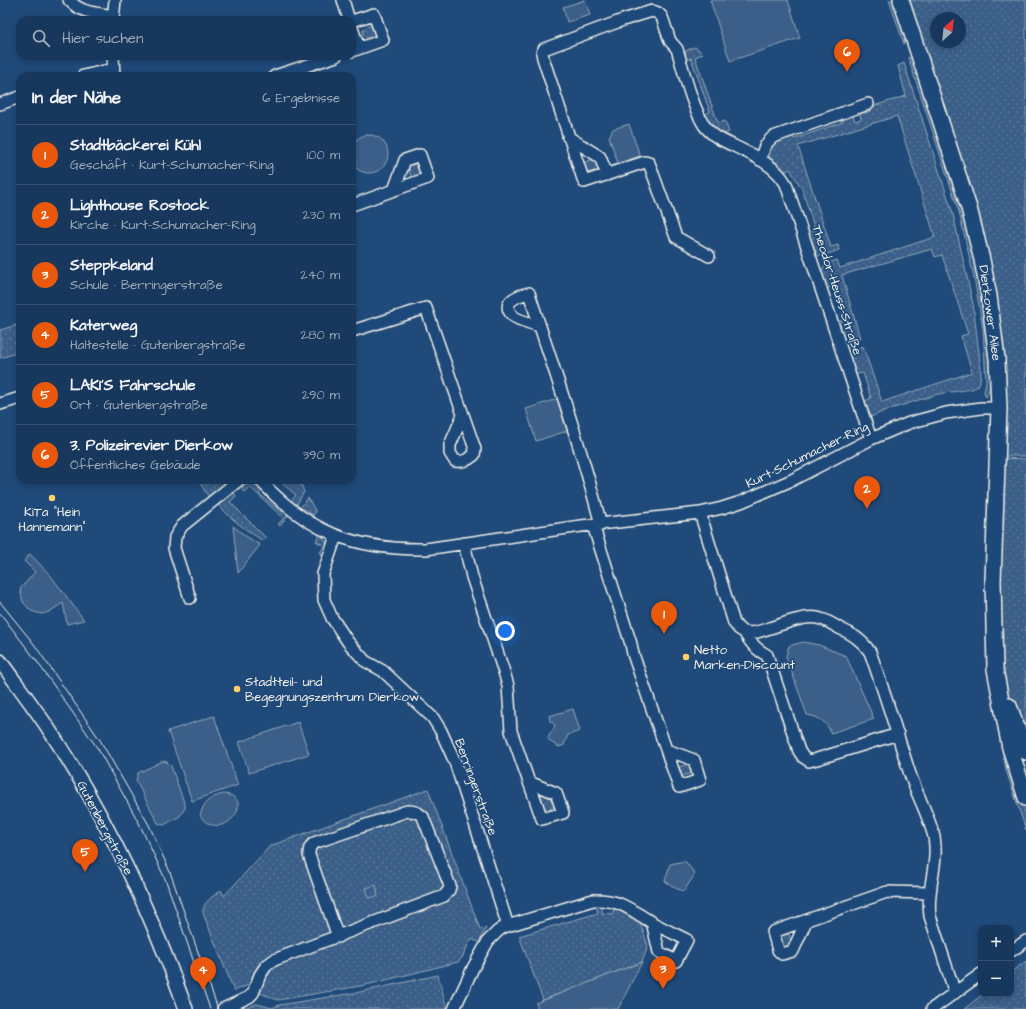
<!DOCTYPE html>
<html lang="de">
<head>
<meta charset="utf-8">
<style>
	body { margin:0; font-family:"Architects Daughter",sans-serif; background:#244365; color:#f1f3f6 }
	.controls { position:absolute; right:12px; bottom:12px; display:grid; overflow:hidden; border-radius:8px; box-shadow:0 2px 6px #0003 }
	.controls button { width:36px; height:36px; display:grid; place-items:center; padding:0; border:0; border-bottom:1px solid #365272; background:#17385c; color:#f1f3f6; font:20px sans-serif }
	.compass { position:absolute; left:930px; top:12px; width:36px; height:36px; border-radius:50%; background:#17385c; box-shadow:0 2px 6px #0003; rotate:27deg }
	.you { position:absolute; left:505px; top:631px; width:14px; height:14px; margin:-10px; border:3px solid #fff; border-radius:50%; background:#1a73e8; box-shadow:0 0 0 6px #1a73e833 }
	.badge { display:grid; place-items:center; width:26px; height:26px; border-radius:50%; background:#ea580c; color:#fff; font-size:13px; font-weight:700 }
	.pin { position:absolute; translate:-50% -33px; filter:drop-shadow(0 1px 2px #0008) }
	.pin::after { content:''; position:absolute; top:21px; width:14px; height:12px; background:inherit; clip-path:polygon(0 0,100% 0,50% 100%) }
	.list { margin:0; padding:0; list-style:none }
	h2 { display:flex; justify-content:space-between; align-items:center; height:52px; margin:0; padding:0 16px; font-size:17px }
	h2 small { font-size:13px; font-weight:400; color:#9eacbb }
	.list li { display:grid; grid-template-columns:26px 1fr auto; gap:12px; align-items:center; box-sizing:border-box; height:60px; padding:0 16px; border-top:1px solid #365272 }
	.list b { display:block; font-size:15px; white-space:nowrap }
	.list p { margin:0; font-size:13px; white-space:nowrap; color:#9eacbb }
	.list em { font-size:13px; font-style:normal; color:#9eacbb }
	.icon { flex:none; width:22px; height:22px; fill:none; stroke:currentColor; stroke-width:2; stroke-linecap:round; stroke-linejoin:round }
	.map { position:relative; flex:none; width:1026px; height:1009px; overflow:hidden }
	.search { position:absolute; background:#17385c; box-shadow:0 2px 6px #0003; left:16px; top:16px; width:340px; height:44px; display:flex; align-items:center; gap:10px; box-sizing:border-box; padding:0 14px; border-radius:12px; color:#9eacbb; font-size:15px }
	.panel { position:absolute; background:#17385c; box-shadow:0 2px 6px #0003; left:16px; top:72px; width:340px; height:412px; border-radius:12px }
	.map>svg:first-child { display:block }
	.grass { fill:url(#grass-dots); stroke:#97a8b8; fill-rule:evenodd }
	.park { fill:#3a5f88; stroke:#97a8b8 }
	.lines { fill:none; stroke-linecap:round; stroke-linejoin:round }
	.minor-casing { stroke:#f4f1e8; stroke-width:14 }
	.tertiary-casing { stroke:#f4f1e8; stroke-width:16 }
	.secondary-casing { stroke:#f4f1e8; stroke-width:18 }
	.minor { stroke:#1f4a7a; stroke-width:11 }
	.tertiary { stroke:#1f4a7a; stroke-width:13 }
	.secondary { stroke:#1f4a7a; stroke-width:15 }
	.tram { stroke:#f4f1e8; stroke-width:1 }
	.poi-dot { fill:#ffd166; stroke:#1f4a7a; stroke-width:1.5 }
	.labels { text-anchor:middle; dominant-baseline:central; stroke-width:3.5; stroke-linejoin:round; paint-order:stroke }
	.street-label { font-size:13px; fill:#f4f1e8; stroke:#1f4a7a }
	.poi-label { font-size:13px; fill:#f4f1e8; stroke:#1f4a7a; text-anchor:start }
</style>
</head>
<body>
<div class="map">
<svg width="1026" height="1009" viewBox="0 0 1026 1009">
	<defs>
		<pattern id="grass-dots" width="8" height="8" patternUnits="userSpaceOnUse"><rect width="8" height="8" fill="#3a5f88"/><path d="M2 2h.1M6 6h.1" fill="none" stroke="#577699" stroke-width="1.8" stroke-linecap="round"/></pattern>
	</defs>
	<rect width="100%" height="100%" fill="#1f4a7a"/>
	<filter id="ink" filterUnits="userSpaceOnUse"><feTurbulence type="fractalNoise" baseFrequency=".025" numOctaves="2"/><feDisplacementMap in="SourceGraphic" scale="8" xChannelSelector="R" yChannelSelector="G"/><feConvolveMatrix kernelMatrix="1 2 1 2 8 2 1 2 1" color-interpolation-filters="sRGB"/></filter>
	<g filter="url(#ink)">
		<!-- grass -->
		<path class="grass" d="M889 0H893L905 35V39L904 44Z
			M905 0H1026V456H1004L1002 342ZM936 18H960V42H936Z
			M363 32a6 6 0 1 1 12 0a6 6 0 1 1-12 0Z
			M695 47 698 49 703 54 695 57 718 123 725 121 729 132C718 138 708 123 703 115L710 112 691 58 685 61V53L687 50Z
			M908 57 913 60 963 212 979 277 988 330 992 383 986 397 984 393 986 381 983 329 974 277 959 212Z
			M904 63 953 214 973 304 981 370 980 382 978 386 972 389 938 394 884 411 869 418 863 402 871 398 863 373 854 375C849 358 843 353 863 346L882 402 972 372 961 336 968 334 942 255 935 257 932 249 842 275 860 338 849 342 842 337 837 322 845 319 834 286 826 289C820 272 818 266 837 260L840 268 935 237 897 116 798 146 831 247 838 245 839 250 825 255 817 256 813 252 807 233 815 230 802 189 790 169 785 172C776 163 766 160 769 146L792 132 794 139 843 122 841 116 852 113 855 121 861 119 860 114 871 111 870 107 906 96 898 66Z
			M594 159 598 170 586 173 583 163Z
			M413 164H418L423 176 418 179 412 178 407 167Z
			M20 324V352L0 358V330Z
			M997 458 1026 459V735L1018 732 999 673Z
			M198 480H225L230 487 212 502Z
			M247 480 253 481 262 490 259 494 282 512 284 510 289 514 280 526 278 524 283 519 282 517 250 487 244 492 242 489 245 481Z
			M278 480H300L304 492 296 506 291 501 296 495Z
			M232 490 236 496 230 502 266 538 263 541C245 529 230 519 216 502Z
			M308 498 316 512 313 515 304 509H299Z
			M320 534C327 540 328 546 325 554L320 553 324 546 316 541Z
			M1003 737 1011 771 1026 816V830L1006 770 1000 738Z
			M690 763 693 773 682 776 679 767Z
			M428 789 480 929 486 928 479 942 471 939 462 958 458 962 366 985 278 1000 260 993 253 983 234 991 203 913C202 902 214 896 221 890L224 896 270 846Z
			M540 791 550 797 555 804 554 807 548 810C541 806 540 801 539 794Z
			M596 905H602V913L613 914V906L639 919 648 946 642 962 543 1000 519 936 598 913Z
			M789 934 792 945 782 948 778 937Z
			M1026 961V1009H964L983 994H1011V972Z
			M438 975 447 1009H244L257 1004 272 1008 279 1005 360 992Z"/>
		<!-- park -->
		<path class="park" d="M585 0 590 15 567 22 563 7Z
			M710 0H788L800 38 730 61Z
			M629 124 640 156 618 163 609 137 613 129Z
			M350 154a19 19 0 1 1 38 0a19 19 0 1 1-38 0Z
			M557 399 567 431 536 441 526 409Z
			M233 526 247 537 260 545 238 573Z
			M30 554 51 576 84 620 67 624 63 603 49 612 42 614 31 611 23 602 20 589 35 572 24 561Z
			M803 642 819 645 846 656 874 719 831 733C826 721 819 717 807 715L786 656 789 646Z
			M573 709 580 731 568 735 564 745 559 747C539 737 553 736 555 725L550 721 549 716Z
			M214 716 238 785 192 801 168 731Z
			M298 722 309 754 249 773 239 742Z
			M163 761 167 762 171 766 185 805V808L180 816 164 825 158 823 136 781 138 773Z
			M223 794C259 796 223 846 200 816 204 801 209 798 223 794Z
			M685 861 695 874 684 891 677 889 665 881 670 864Z
			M376 885 378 896 369 898 366 888Z
			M642 962 618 1009H538L536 1003Z"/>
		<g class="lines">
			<!-- minor casing -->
			<g class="minor-casing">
				<path id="minor" d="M69 0C80 13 97 13 113 16
					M343 0 349 20
					M113 20 115 0
					M352 21 374 14 383 40 352 51
					M352 28 359 48
					M113 56 114 75
					M83 76 113 69
					M275 76 336 56
					M0 104 20 97
					M568 137 600 157 607 175
					M760 160C763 151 765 143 773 137L868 104
					M352 205 428 178 420 155 405 160 394 190
					M709 256 676 237 649 163 645 162 584 182 543 58 542 53 544 49 623 20 652 11 658 13 662 17 670 41 677 49C684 72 692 106 704 125 708 131 712 134 718 138 740 150 774 161 786 184L871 439
					M540 326C533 324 516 320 512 315 500 302 519 295 529 293 554 370 581 446 601 525
					M352 331 426 308 475 449 474 455C468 460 464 462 455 461L450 453V445L463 415
					M0 404 20 398
					M260 480C308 533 356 550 426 549L581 526 700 513 722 508 741 502 792 480 871 439 909 423 946 413 981 408H999
					M700 513 734 623 739 629 744 632 752 633C770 630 799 615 817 618 825 619 832 624 839 628 852 634 862 640 870 652 885 693 897 734 910 774 917 795 929 816 934 837 939 864 926 890 930 916L955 993
					M593 525 631 644 633 654 679 787 700 780 694 760 667 750
					M336 536 323 574 324 600 332 618 348 642 365 661 383 671 433 718 441 731 455 762 508 926
					M464 543 472 577 505 675 508 686 511 731 542 819 563 813 556 793 529 782
					M190 598 174 548 175 537 182 526 239 480
					M744 632C750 642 756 650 767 655L799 751 803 757 809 761 817 759 898 734
					M806 921 793 951 782 954 778 950 773 932 887 892 930 893
					M1011 951 1026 941
					M223 1009 249 997 253 993 260 975 266 966 274 960 444 896 449 890 450 886 423 817C418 812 414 811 407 811L314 843C309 847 309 850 309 855L338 937
					M454 1009 473 968 488 941 498 931 504 927 593 900C621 899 630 910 653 923 664 929 675 934 687 940L676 961 659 952 652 922
					M932 1009 981 974"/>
			</g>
			<!-- tertiary casing -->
			<g class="tertiary-casing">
				<path id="tertiary" d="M0 661C15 682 31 703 46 725 105 813 150 910 186 1009"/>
			</g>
			<!-- secondary casing -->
			<g class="secondary-casing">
				<path id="secondary" d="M901 0 969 208 982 260 989 296 997 359 999 408 993 581 995 669 1010 748 1026 798
					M1009 706 1026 752"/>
			</g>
			<!-- minor -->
			<use href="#minor" class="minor"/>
			<!-- tertiary -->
			<use href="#tertiary" class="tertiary"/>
			<!-- secondary -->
			<use href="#secondary" class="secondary"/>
			<!-- tram -->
			<path class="tram" d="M0 602 34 644 100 740 149 825 170 872 218 1009
				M0 613 36 660 98 749 139 823 166 881 210 1009"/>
		</g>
	</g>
	<!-- markers -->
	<g class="poi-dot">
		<circle cx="52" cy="498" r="4"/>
		<circle cx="686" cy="657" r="4"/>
		<circle cx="237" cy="689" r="4"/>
	</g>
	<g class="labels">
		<!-- street labels -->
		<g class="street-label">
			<text transform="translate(837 290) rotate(72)">Theodor-Heuss-Straße</text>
			<text transform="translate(990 313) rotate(82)">Dierkower Allee</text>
			<text transform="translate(807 455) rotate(-26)">Kurt-Schumacher-Ring</text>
			<text transform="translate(476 787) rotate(70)">Berringerstraße</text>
			<text transform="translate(105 828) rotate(62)">Gutenbergstraße</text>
		</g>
		<!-- poi labels -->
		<g class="poi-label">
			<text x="52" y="512" text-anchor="middle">KiTa "Hein<tspan x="52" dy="15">Hannemann"</tspan></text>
			<text x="694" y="650">Netto<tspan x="694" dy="15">Marken-Discount</tspan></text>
			<text x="245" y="682">Stadtteil- und<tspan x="245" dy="15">Begegnungszentrum Dierkow</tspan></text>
		</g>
	</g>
</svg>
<div class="controls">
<button>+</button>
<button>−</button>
</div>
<svg class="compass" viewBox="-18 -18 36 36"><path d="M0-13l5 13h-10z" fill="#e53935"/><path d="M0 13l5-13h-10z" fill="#9eacbb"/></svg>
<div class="you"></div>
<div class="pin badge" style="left:664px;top:634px">1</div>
<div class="pin badge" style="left:867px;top:509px">2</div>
<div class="pin badge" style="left:663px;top:989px">3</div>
<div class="pin badge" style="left:203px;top:990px">4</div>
<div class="pin badge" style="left:85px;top:872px">5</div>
<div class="pin badge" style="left:847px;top:72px">6</div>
<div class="search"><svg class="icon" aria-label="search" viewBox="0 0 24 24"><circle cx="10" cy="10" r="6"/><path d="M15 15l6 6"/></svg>Hier suchen</div>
<section class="panel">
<h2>In der Nähe<small>6 Ergebnisse</small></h2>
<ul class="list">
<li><span class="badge">1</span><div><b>Stadtbäckerei Kühl</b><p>Geschäft · Kurt-Schumacher-Ring</p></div><em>100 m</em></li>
<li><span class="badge">2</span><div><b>Lighthouse Rostock</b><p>Kirche · Kurt-Schumacher-Ring</p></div><em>230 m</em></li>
<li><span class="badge">3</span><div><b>Steppkeland</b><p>Schule · Berringerstraße</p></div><em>240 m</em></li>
<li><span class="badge">4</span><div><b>Katerweg</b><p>Haltestelle · Gutenbergstraße</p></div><em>280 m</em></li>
<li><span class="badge">5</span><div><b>LAKI'S Fahrschule</b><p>Ort · Gutenbergstraße</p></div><em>290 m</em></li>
<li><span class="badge">6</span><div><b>3. Polizeirevier Dierkow</b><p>Öffentliches Gebäude</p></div><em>390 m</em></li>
</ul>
</section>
</div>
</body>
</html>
